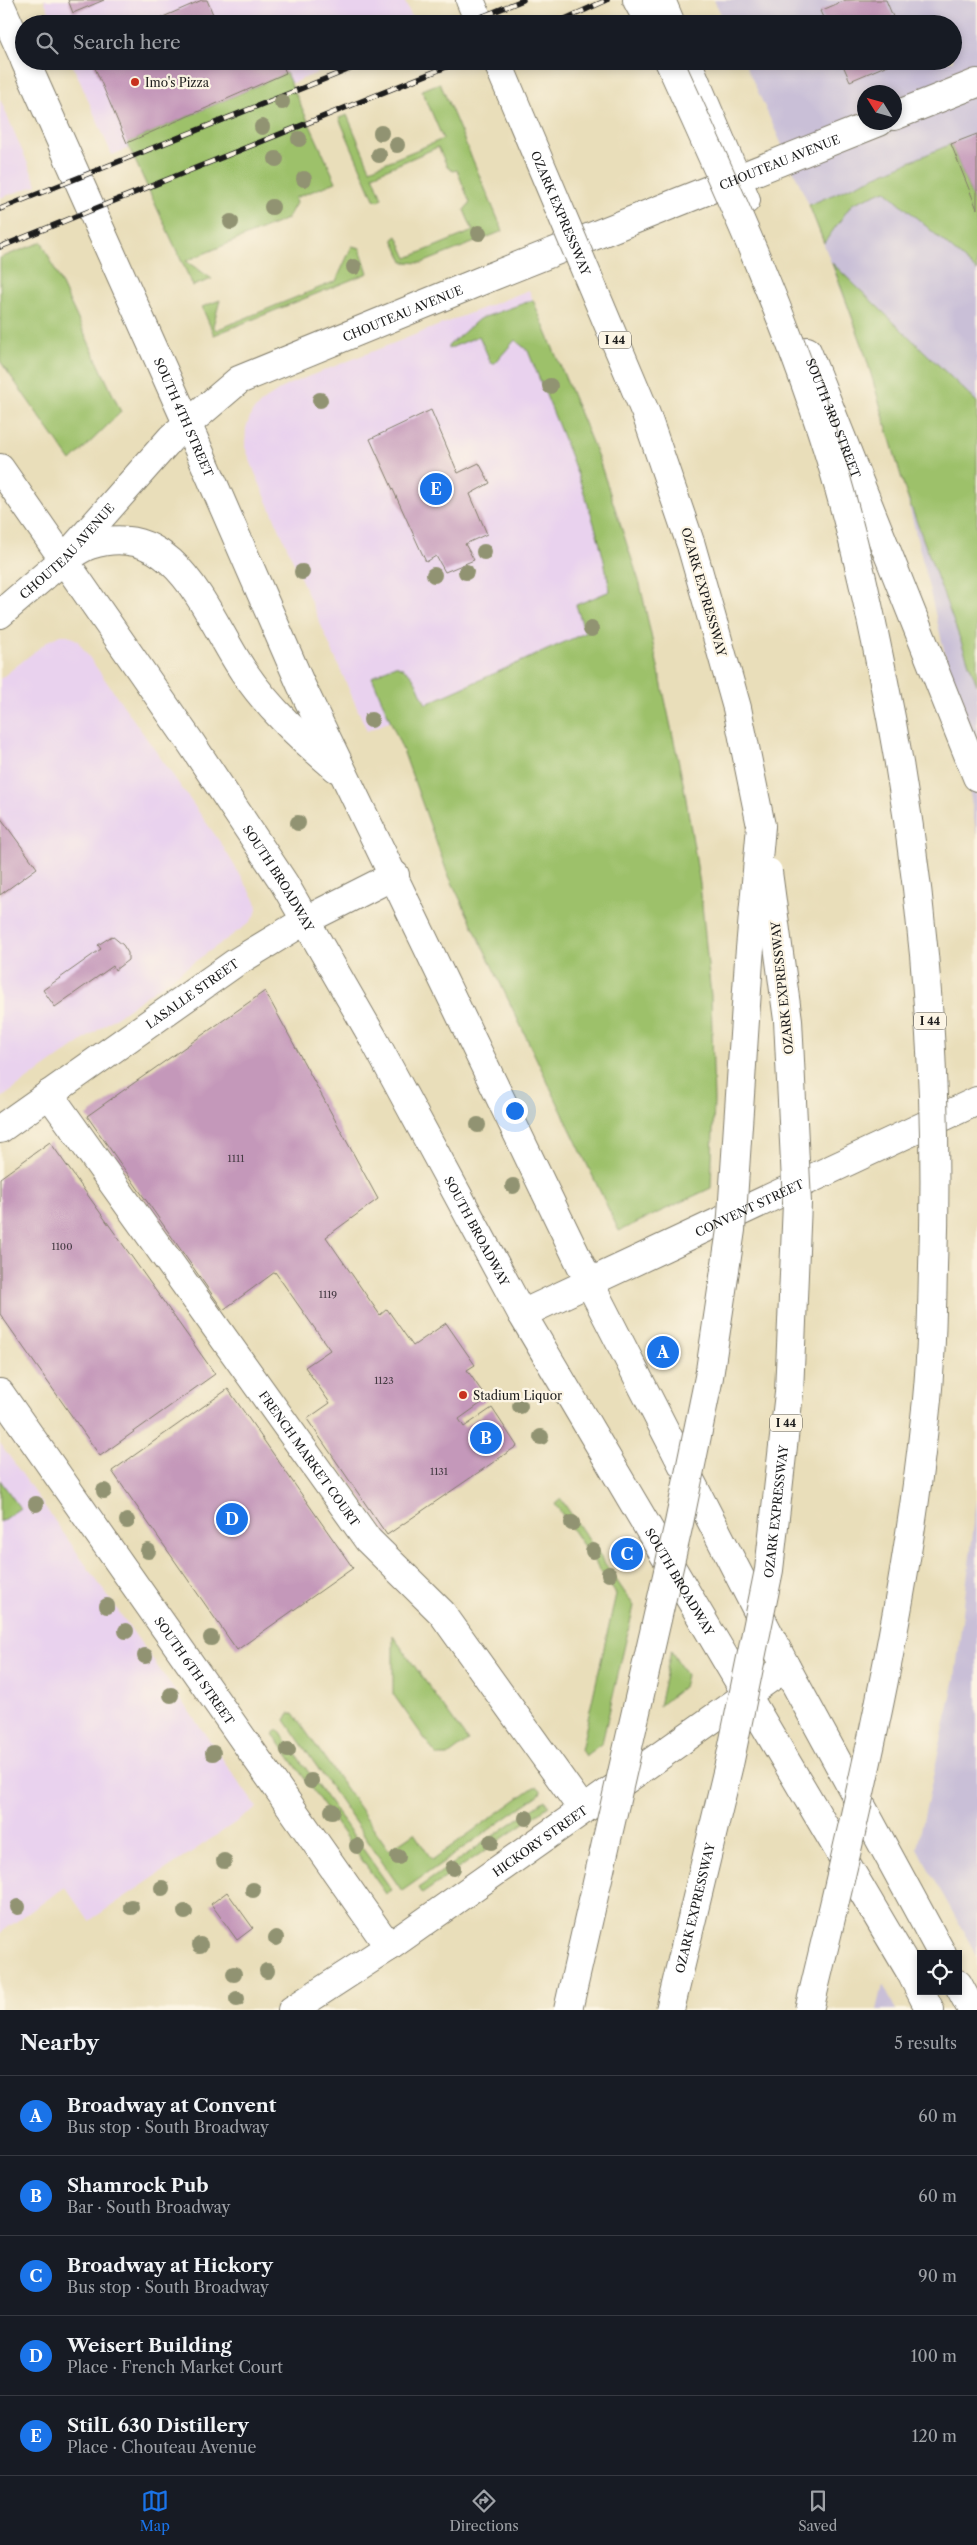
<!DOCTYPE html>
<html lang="en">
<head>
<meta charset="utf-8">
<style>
	body { margin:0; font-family:"Libre Caslon Text",serif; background:#20242c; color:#f1f3f6 }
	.controls { position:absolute; right:15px; bottom:15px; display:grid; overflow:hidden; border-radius:0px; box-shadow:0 2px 8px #0003 }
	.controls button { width:45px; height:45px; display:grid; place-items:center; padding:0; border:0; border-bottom:1px solid #363941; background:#171b24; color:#f1f3f6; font:25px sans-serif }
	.compass { position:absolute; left:857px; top:85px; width:45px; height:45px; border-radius:50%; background:#171b24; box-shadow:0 2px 8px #0003; rotate:307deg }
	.you { position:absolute; left:514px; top:1110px; width:18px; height:18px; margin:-12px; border:4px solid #fff; border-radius:50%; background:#1a73e8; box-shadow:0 0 0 8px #1a73e833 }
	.badge { display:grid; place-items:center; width:32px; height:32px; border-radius:50%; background:#1a73e8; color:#fff; font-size:16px; font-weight:700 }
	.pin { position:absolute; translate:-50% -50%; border:2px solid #fff; box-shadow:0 1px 5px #0006 }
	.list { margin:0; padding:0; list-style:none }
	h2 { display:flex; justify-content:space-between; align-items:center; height:65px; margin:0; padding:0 20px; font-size:21px }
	h2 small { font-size:16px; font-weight:400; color:#9ea1a6 }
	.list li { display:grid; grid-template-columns:32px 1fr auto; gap:15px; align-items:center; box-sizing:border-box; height:80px; padding:0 20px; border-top:1px solid #363941 }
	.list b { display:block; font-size:19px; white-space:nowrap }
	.list p { margin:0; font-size:16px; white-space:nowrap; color:#9ea1a6 }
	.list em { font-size:16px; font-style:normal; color:#9ea1a6 }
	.icon { flex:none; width:28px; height:28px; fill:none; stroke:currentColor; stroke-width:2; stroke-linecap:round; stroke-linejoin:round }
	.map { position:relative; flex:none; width:977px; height:2010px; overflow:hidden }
	.search { position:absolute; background:#171b24; box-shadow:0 2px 8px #0003; left:15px; right:15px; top:15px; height:55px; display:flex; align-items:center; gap:12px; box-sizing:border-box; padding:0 18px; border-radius:28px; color:#9ea1a6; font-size:19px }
	.sheet { height:465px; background:#171b24 }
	nav { display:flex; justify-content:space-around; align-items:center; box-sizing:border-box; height:70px; border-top:1px solid #363941; background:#171b24; font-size:14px; color:#9ea1a6 }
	nav a { display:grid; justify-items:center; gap:2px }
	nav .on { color:#1a73e8 }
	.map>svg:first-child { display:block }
	.built { fill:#e9d2ee }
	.industrial { fill:#c9bfd7; fill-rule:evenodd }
	.green { fill:#9dc16b; stroke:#5c6e44 }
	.building { fill:#c498ba }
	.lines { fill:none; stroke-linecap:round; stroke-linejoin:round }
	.street-casing { stroke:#827d6b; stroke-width:30 }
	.secondary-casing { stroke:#827d6b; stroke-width:30 }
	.primary-casing { stroke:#827d6b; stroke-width:30 }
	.highway-casing { stroke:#827d6b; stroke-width:30 }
	.street { stroke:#fff; stroke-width:28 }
	.secondary { stroke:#fff; stroke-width:28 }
	.primary { stroke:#fff; stroke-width:28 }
	.highway { stroke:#fff; stroke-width:28 }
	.rail-casing { stroke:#1c1c1c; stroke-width:5.5 }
	.rail { stroke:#fcf5e5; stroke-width:4; stroke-dasharray:11; stroke-linecap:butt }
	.highway-bridge-casing { stroke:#827d6b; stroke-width:30; stroke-linecap:butt }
	.highway-bridge { stroke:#fff; stroke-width:28 }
	.tree { fill:#919372 }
	.poi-dot { fill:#c8321e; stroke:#fcf5e5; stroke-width:2 }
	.labels { text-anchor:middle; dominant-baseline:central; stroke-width:4.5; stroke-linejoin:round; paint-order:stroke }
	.number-label { font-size:10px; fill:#463b44 }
	.shield { fill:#fcf5e5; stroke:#5f5d58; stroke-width:1 }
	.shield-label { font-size:11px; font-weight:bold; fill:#1c1c1c }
	.poi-label { font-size:12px; fill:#1c1c1c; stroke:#fcf5e5; text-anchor:start }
	.street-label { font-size:12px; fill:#1c1c1c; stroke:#fcf5e5 }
</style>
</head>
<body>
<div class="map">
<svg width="977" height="2010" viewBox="0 0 977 2010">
	<rect width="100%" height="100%" fill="#fcf5e5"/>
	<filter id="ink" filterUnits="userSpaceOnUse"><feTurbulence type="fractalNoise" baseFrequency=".02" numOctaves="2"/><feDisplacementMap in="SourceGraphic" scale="10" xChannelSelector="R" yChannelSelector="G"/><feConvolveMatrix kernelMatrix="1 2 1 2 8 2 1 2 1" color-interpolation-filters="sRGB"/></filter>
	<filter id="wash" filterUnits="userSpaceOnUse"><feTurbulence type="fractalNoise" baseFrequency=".0096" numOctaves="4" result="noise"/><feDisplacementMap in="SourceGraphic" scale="20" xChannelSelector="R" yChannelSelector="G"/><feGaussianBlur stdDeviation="1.12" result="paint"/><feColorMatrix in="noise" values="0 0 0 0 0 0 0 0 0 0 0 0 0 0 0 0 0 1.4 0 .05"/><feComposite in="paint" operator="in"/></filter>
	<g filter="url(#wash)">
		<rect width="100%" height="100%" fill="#e9deba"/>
		<!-- built -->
		<path class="built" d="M44 0H404L415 24H54Z
			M71 61H347L112 155Z
			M0 99 37 185 0 198Z
			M529 290 598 457 640 584 646 613 367 731 255 473 245 447 246 428 252 412 266 399 287 385Z
			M60 635H68L77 640 220 842 256 901 257 909 255 916 248 924 0 1099V679L48 641Z
			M0 1443 257 1808 89 1921 65 1887 0 1933Z"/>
		<!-- industrial -->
		<path class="industrial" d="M714 0H977V837L953 687 906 493 863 347 809 205 744 61H953V24H726ZM864 92H894V122H864Z
			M977 1499V1956L917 1848 955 1678Z
			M883 1985 896 2010H877Z"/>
		<!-- green -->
		<path class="green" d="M286 73 336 182 295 198 296 203 287 219 186 261 212 279 193 286 127 143Z
			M440 83 503 231 422 263 403 262 393 239 397 236 407 258 473 231 464 210 470 203 457 170 453 171 448 168 438 147 373 175 382 198 379 201 374 199 339 118 347 115 370 169 443 139 422 90Z
			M951 144 977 209V271L885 190 852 204 824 243 809 205Z
			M42 242 121 412 71 461 0 361V258Z
			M352 246 360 248 368 273 214 335 202 307 220 300 213 326 216 330 336 281Z
			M832 263 977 402V685L906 493 863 347Z
			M533 300 598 457 640 584 684 787 700 884 711 996 714 1101 711 1188 619 1231 447 872 404 753 372 677 395 665C417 672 416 686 426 704L585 633 576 605 610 591C596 507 559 429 528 351L515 340 495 363H491L479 336 448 349V346L479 319Z
			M0 1480 20 1508 0 1522Z
			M561 1499 634 1606 602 1743 585 1756 581 1750 616 1594 555 1504Z
			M393 1636 468 1741 448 1756H438L434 1752 393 1694Z
			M671 1651 686 1675 683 1687 659 1706Z
			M289 1713H293L389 1850 414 1833 432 1860 534 1787H538L541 1790 540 1794 402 1891 285 1720Z
			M278 1729 392 1890 386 1894 273 1734Z
			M545 1800 549 1806 422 1894 418 1888Z"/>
		<g id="blocks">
			<!-- building -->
			<path class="building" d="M68 0H104L73 13Z
				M202 0H207L217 24H147Z
				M846 0H886L896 24H826L820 11Z
				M92 61H281L286 73 127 143Z
				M841 61H897L850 81Z
				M977 134V209L951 144Z
				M431 410 458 473 479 463 490 483 470 494 487 534 465 544 474 560 445 572 436 556 426 562 370 439Z
				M0 817 37 868 0 895Z
				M112 936 123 945 128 953V960L115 970 113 966 55 1007 43 990 101 949 98 945Z
				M265 991 378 1199 326 1237 380 1315 387 1309 413 1346 446 1323 475 1365 467 1370 487 1399 459 1419 464 1427 492 1408 517 1446 387 1535 307 1419 330 1403 305 1367 330 1350 275 1272 223 1310 87 1116Z
				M50 1142 215 1374 100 1456 0 1314V1178Z
				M228 1389 353 1568 237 1650 112 1471Z
				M227 1892 253 1928 237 1940 211 1904Z"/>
		</g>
	</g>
	<g filter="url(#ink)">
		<use href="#blocks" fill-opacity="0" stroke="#827d6b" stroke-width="1"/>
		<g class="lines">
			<!-- street casing -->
			<g class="street-casing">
				<g id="street">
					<path d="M661 0 671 24"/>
					<path d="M687 61 746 200"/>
					<path id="s1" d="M807 351 977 777"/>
					<path id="s2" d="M49 1094 368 1540 442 1613 583 1810"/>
					<path id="s3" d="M0 1129 235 963 306 920 395 875"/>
					<path id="s4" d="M522 1314 977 1101"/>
					<path id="s5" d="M0 1393 389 1947"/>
					<path id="s6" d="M292 2010 389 1947 786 1667"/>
				</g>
			</g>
			<!-- secondary casing -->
			<g class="secondary-casing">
				<g id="secondary">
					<path d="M894 116 977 83"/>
					<path id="s7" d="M0 614 63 560 171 438 239 380 488 278 879 122"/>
				</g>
			</g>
			<!-- primary casing -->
			<g class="primary-casing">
				<g id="primary">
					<path d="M0 4 24 58"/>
					<path id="s8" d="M25 61 187 423 301 685 589 1282 786 1667 942 1954"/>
					<path id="s9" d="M0 468 191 743 284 883 372 1036 522 1314 911 1973 930 2010"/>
					<path d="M63 560C72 555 81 548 90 545 177 517 207 618 244 672 269 709 303 740 336 768"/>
					<path d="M958 1984 972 2010"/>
				</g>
			</g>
			<!-- highway casing -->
			<g class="highway-casing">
				<path id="highway" d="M470 0 480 24
					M637 0 650 24
					M714 626 737 708 761 826"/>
			</g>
			<!-- street -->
			<use href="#street" class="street"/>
			<!-- secondary -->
			<use href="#secondary" class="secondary"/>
			<!-- primary -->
			<use href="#primary" class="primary"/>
			<!-- highway -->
			<use href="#highway" class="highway"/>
			<!-- rail casing -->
			<g class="rail-casing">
				<path id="rail" d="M464 24 523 0
					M554 24 607 0
					M0 209 370 61
					M0 247 461 61"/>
			</g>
			<!-- rail -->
			<use href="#rail" class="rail"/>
			<!-- highway-bridge casing -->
			<g class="highway-bridge-casing">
				<g id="highway-bridge">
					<path id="s10" d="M497 61 646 414 691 545 714 626"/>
					<path d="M669 61C730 195 792 330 834 471 853 536 868 601 881 667 922 865 940 1065 933 1267 932 1317 931 1368 925 1418 904 1618 856 1815 809 2010"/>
					<path d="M568 2010 679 1523 709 1377 731 1230 749 960 761 826"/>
					<path id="s11" d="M670 2010 730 1760 769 1570 789 1393 797 1203 788 1020 768 872"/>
				</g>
			</g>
			<!-- highway-bridge -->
			<use href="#highway-bridge" class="highway-bridge"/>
		</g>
		<!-- trees -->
		<g class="tree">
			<circle cx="282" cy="102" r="8"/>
			<circle cx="262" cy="127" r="8"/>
			<circle cx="381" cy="133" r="8"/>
			<circle cx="299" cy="139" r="8"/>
			<circle cx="397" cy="145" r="8"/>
			<circle cx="379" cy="155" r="8"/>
			<circle cx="276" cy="159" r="8"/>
			<circle cx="304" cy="179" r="8"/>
			<circle cx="272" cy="207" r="8"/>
			<circle cx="231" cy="222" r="8"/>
			<circle cx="479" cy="233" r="8"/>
			<circle cx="354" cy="267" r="8"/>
			<circle cx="550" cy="386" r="8"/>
			<circle cx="320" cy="400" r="8"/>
			<circle cx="484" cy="552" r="8"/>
			<circle cx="302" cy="572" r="8"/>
			<circle cx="466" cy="572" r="8"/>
			<circle cx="434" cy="575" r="8"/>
			<circle cx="591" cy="629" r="8"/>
			<circle cx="371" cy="720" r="8"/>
			<circle cx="298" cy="823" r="8"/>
			<circle cx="478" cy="1125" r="8"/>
			<circle cx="513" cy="1186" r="8"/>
			<circle cx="520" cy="1406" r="8"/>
			<circle cx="541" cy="1437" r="8"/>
			<circle cx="104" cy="1491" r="8"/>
			<circle cx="36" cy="1504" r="8"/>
			<circle cx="127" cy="1521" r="8"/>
			<circle cx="572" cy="1523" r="8"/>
			<circle cx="148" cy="1551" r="8"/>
			<circle cx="593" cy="1551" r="8"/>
			<circle cx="609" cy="1574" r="8"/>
			<circle cx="107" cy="1606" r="8"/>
			<circle cx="126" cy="1631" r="8"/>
			<circle cx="211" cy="1638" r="8"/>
			<circle cx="145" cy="1656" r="8"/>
			<circle cx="171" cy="1695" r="8"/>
			<circle cx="288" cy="1750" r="8"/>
			<circle cx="213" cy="1753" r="8"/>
			<circle cx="311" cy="1781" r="8"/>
			<circle cx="332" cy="1811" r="8"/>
			<circle cx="526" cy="1818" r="8"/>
			<circle cx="491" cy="1842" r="8"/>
			<circle cx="357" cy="1846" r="8"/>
			<circle cx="398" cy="1857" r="8"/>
			<circle cx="224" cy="1861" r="8"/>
			<circle cx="453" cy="1868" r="8"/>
			<circle cx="162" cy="1888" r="8"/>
			<circle cx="253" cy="1890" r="8"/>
			<circle cx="18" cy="1907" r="8"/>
			<circle cx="131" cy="1907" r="8"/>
			<circle cx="185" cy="1912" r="8"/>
			<circle cx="276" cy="1938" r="8"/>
			<circle cx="200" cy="1945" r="8"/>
			<circle cx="267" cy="1971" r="8"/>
			<circle cx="234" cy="1974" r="8"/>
			<circle cx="237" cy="1999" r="8"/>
		</g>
	</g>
	<!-- markers -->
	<g class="poi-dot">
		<circle cx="135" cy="82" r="5"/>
		<circle cx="463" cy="1395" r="5"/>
	</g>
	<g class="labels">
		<!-- number labels -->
		<g class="number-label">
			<text x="236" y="1158">1111</text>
			<text x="62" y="1246">1100</text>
			<text x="328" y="1294">1119</text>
			<text x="384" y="1380">1123</text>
			<text x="439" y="1471">1131</text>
		</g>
		<!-- shield labels -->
		<g class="shield">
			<rect x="599" y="331.5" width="32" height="17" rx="4"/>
			<rect x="914" y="1012.5" width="32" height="17" rx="4"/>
			<rect x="770" y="1414.5" width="32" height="17" rx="4"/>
		</g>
		<g class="shield-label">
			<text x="615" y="340">I 44</text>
			<text x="930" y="1021">I 44</text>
			<text x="786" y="1423">I 44</text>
		</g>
		<!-- poi labels -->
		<g class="poi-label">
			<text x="145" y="82">Imo's Pizza</text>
			<text x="473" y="1395">Stadium Liquor</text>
		</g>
		<!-- street labels -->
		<g class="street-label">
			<text stroke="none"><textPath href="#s7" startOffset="918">CHOUTEAU AVENUE</textPath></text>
			<text stroke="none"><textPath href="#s10" startOffset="165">OZARK EXPRESSWAY</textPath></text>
			<text stroke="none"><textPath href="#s7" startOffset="512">CHOUTEAU AVENUE</textPath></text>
			<text stroke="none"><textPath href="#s8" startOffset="390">SOUTH 4TH STREET</textPath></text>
			<text stroke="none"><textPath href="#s1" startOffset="72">SOUTH 3RD STREET</textPath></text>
			<text stroke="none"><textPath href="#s7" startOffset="92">CHOUTEAU AVENUE</textPath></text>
			<text transform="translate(704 592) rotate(74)">OZARK EXPRESSWAY</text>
			<text stroke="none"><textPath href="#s9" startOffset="496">SOUTH BROADWAY</textPath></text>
			<text transform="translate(782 988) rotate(-96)">OZARK EXPRESSWAY</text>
			<text stroke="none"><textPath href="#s3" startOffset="235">LASALLE STREET</textPath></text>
			<text stroke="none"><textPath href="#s4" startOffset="251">CONVENT STREET</textPath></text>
			<text stroke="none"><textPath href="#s9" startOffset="901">SOUTH BROADWAY</textPath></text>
			<text stroke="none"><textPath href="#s2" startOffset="448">FRENCH MARKET COURT</textPath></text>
			<text stroke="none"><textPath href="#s11" startOffset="510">OZARK EXPRESSWAY</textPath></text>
			<text stroke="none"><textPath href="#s9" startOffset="1306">SOUTH BROADWAY</textPath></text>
			<text stroke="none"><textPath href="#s5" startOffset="339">SOUTH 6TH STREET</textPath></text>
			<text stroke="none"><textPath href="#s6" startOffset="300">HICKORY STREET</textPath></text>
			<text stroke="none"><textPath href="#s11" startOffset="105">OZARK EXPRESSWAY</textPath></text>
		</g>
	</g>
</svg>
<div class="controls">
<button><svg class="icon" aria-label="locate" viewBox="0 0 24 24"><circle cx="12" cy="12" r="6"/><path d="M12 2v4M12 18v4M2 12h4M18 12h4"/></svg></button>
</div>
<svg class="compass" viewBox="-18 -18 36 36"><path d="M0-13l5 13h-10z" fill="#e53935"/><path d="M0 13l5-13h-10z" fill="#9ea1a6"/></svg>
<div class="you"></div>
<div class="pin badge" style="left:663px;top:1352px">A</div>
<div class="pin badge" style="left:486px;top:1438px">B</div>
<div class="pin badge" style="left:627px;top:1554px">C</div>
<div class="pin badge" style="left:232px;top:1519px">D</div>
<div class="pin badge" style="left:436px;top:489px">E</div>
<div class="search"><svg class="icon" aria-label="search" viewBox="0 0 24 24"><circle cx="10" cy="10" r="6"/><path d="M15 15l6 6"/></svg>Search here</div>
</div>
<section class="sheet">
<h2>Nearby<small>5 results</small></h2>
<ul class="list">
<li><span class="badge">A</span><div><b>Broadway at Convent</b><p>Bus stop · South Broadway</p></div><em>60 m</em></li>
<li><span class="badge">B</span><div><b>Shamrock Pub</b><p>Bar · South Broadway</p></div><em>60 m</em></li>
<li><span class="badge">C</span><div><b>Broadway at Hickory</b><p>Bus stop · South Broadway</p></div><em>90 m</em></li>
<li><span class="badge">D</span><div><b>Weisert Building</b><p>Place · French Market Court</p></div><em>100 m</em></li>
<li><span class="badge">E</span><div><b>StilL 630 Distillery</b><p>Place · Chouteau Avenue</p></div><em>120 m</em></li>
</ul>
</section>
<nav>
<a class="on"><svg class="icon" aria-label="map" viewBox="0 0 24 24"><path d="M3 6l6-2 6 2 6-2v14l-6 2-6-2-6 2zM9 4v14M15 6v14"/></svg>Map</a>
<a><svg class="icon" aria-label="directions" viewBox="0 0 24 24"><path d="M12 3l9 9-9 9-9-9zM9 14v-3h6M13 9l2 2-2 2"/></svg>Directions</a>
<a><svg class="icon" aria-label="saved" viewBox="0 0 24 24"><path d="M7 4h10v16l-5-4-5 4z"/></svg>Saved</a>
</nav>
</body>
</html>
